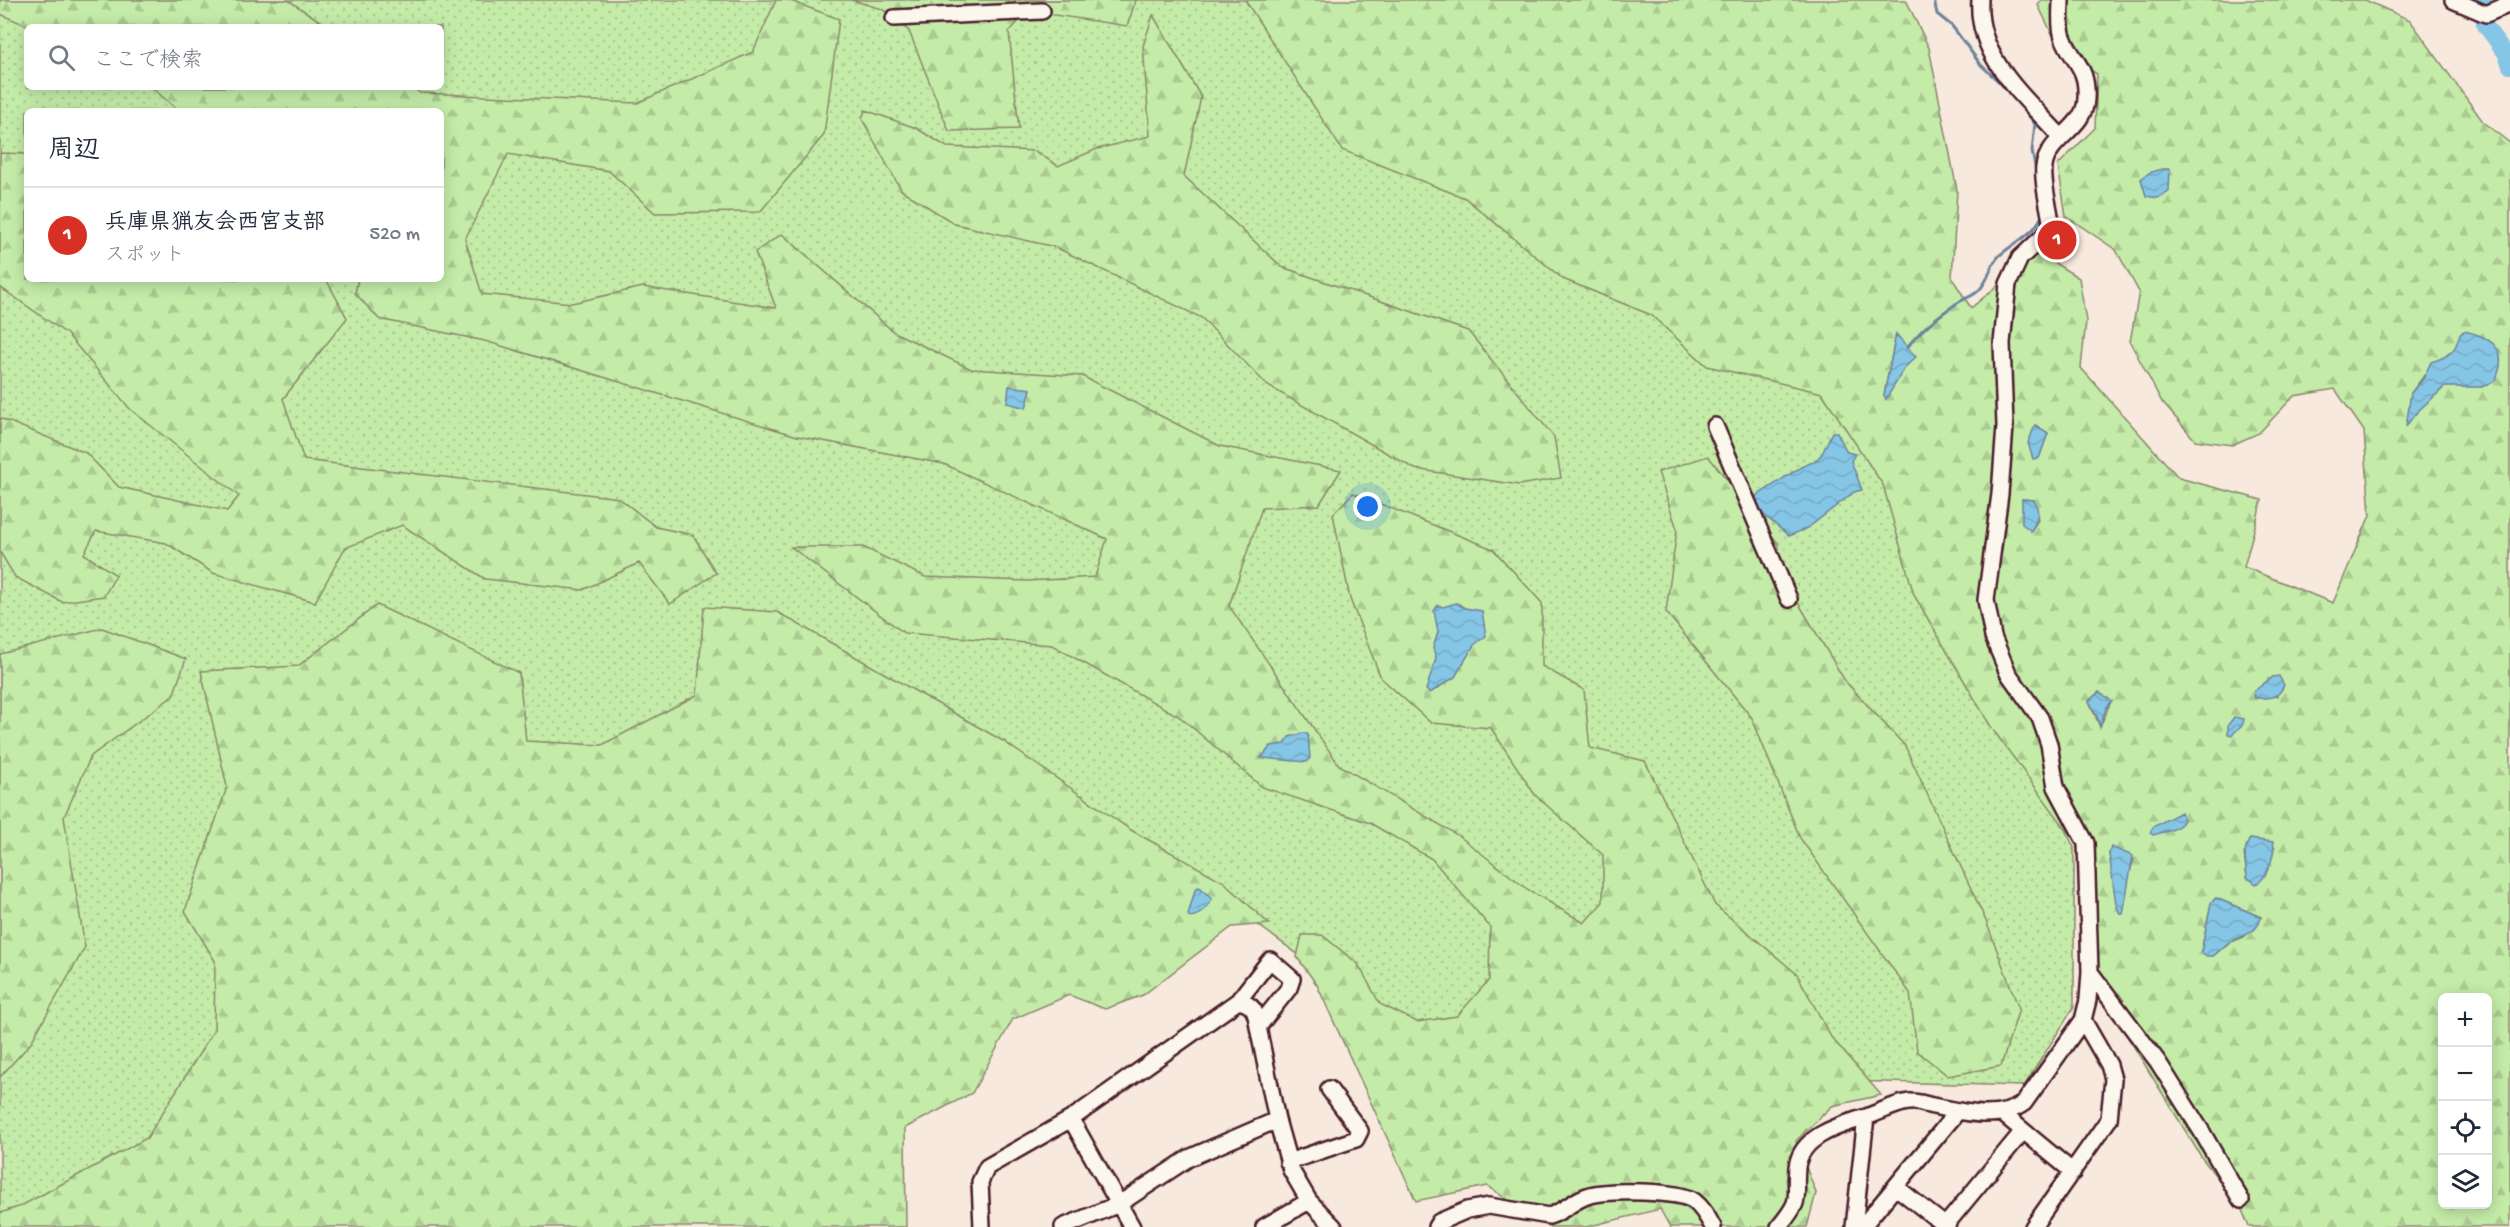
<!DOCTYPE html>
<html lang="ja">
<head>
<meta charset="utf-8">
<style>
	body { margin:0; font-family:"Gochi Hand","Klee One",sans-serif; background:#f2f2f3; color:#1f2937 }
	.controls { position:absolute; right:18px; bottom:18px; display:grid; overflow:hidden; border-radius:9px; box-shadow:0 3px 15px #0003 }
	.controls button { width:54px; height:54px; display:grid; place-items:center; padding:0; border:0; border-bottom:2px solid #e0e1e3; background:#fff; color:#1f2937; font:30px sans-serif }
	.you { position:absolute; left:1368px; top:507px; width:21px; height:21px; margin:-15px; border:4px solid #fff; border-radius:50%; background:#1a73e8; box-shadow:0 0 0 9px #1a73e833 }
	.badge { display:grid; place-items:center; width:39px; height:39px; border-radius:50%; background:#d93025; color:#fff; font-size:20px; font-weight:700 }
	.pin { position:absolute; translate:-50% -50%; border:3px solid #fff; box-shadow:0 2px 6px #0006 }
	.list { margin:0; padding:0; list-style:none }
	h2 { display:flex; justify-content:space-between; align-items:center; height:78px; margin:0; padding:0 24px; font-size:26px }
	h2 small { font-size:20px; font-weight:400; color:#747a83 }
	.list li { display:grid; grid-template-columns:39px 1fr auto; gap:18px; align-items:center; box-sizing:border-box; height:96px; padding:0 24px; border-top:2px solid #e0e1e3 }
	.list b { display:block; font-size:22px; white-space:nowrap }
	.list p { margin:0; font-size:20px; white-space:nowrap; color:#747a83 }
	.list em { font-size:20px; font-style:normal; color:#747a83 }
	.icon { flex:none; width:33px; height:33px; fill:none; stroke:currentColor; stroke-width:2; stroke-linecap:round; stroke-linejoin:round }
	.map { position:relative; flex:none; width:2510px; height:1227px; overflow:hidden }
	.search { position:absolute; background:#fff; box-shadow:0 3px 15px #0003; left:24px; top:24px; width:420px; height:66px; display:flex; align-items:center; gap:15px; box-sizing:border-box; padding:0 21px; border-radius:9px; color:#747a83; font-size:22px }
	.panel { position:absolute; background:#fff; box-shadow:0 3px 15px #0003; left:24px; top:108px; width:420px; height:174px; border-radius:9px }
	.map>svg:first-child { display:block }
	.grass { fill:url(#grass-dots); stroke:#87866a; stroke-width:1.5; fill-rule:evenodd }
	.forest { fill:url(#forest-firs); stroke:#87866a; stroke-width:1.5; fill-rule:evenodd }
	.water { fill:url(#water-waves); stroke:#6d839b; stroke-width:1.5 }
	.lines { fill:none; stroke-linecap:round; stroke-linejoin:round }
	.stream { stroke:#6d839b; stroke-width:3 }
	.river { stroke:#85c5e5; stroke-width:16 }
	.minor-casing { stroke:#4a1f2b; stroke-width:20 }
	.minor { stroke:#fbf7ec; stroke-width:15 }
</style>
</head>
<body>
<div class="map">
<svg width="2510" height="1227" viewBox="0 0 2510 1227">
	<defs>
		<pattern id="grass-dots" width="8" height="8" patternUnits="userSpaceOnUse" patternTransform="scale(1.5)"><rect width="8" height="8" fill="#c4eca8"/><path d="M2 2h.1M6 6h.1" fill="none" stroke="#aaca91" stroke-width="1.8" stroke-linecap="round"/></pattern>
		<pattern id="forest-firs" width="22" height="20" patternUnits="userSpaceOnUse" patternTransform="scale(1.5)"><rect width="22" height="20" fill="#c4eca8"/><path d="M5 1l3.5 6h-7zM16 11l3.5 6h-7z" fill="#aaca91"/></pattern>
		<pattern id="water-waves" width="16" height="10" patternUnits="userSpaceOnUse" patternTransform="scale(1.5)"><rect width="16" height="10" fill="#85c5e5"/><path d="M0 5q4-4 8 0t8 0" fill="none" stroke="#74a9c5"/></pattern>
	</defs>
	<rect width="100%" height="100%" fill="#f7e9dd"/>
	<filter id="ink" filterUnits="userSpaceOnUse"><feTurbulence type="fractalNoise" baseFrequency=".0167" numOctaves="2"/><feDisplacementMap in="SourceGraphic" scale="12" xChannelSelector="R" yChannelSelector="G"/><feConvolveMatrix kernelMatrix="1 2 1 2 8 2 1 2 1" color-interpolation-filters="sRGB"/></filter>
	<g filter="url(#ink)">
		<!-- grass -->
		<path class="grass" d="M0 0H1297L1831 382 2074 847V1007L2024 1086 1456 1070 1232 906 251 1026 171 1200 0 1227ZM27 27H441V87H27ZM27 111H441V279H27Z"/>
		<!-- forest -->
		<path class="forest" d="M0 0H288L329 27H30L0 14Z
			M776 0H788L839 19 824 135 760 212 655 213 609 171 508 154 465 239 482 294 572 303 643 287 776 308 755 252 782 234 894 332 971 369 1082 376 1220 446 1341 470 1319 505 1262 508 1229 606 1339 765 1459 836 1527 889 1584 923 1603 902V855L1535 795 1491 728 1431 723 1381 678 1350 599 1333 514 1353 493 1493 549 1542 603V666L1584 690 1590 748 1645 761 1715 905 1797 974 1831 1037 1881 1095 1832 1106 1796 1141 1816 1193 1807 1227H1670L1660 1209 1586 1227H1549L1487 1186 1416 1201 1317 985 1297 957 1302 935H1322L1358 964 1380 1004 1417 1022 1457 1016 1489 980 1490 927 1432 859 1370 823 1262 787 1180 717 1052 645 904 633 791 547H863L925 577 1027 581 1095 577 1107 539 944 464 797 436 485 341 379 319 355 293 358 279H441V111H179L151 87H412L420 93 637 103 753 52Z
			M851 0H1136L1127 26 1028 11 1009 32 1019 129 949 131 909 31 882 9Z
			M1245 0H1906L1929 48 1957 190 1952 278 1971 308 2037 252 2079 278 2086 321 2081 368 2179 478 2262 500 2244 567 2333 603 2370 515 2364 431 2335 389 2294 396 2259 433 2232 445 2195 440 2162 402 2130 342 2139 292 2116 250 2066 216 2058 165 2095 128 2097 74 2061 52 2038 5 2041 0H2365L2410 20 2484 123 2510 143V1227H2249L2242 1210 2202 1158 2088 972 2077 844 1991 727 1914 595 1883 485 1822 393 1707 366 1651 315 1563 279 1465 198 1342 150ZM2157 170 2164 193 2141 179ZM1896 334 1915 357 1906 366 1886 398 1884 395ZM2454 349 2497 376C2488 393 2460 384 2444 387 2432 400 2415 409 2407 425L2411 393 2425 374ZM2035 425 2048 433 2039 458ZM2022 499 2034 500 2038 520 2031 531ZM2273 677 2277 696 2255 698 2262 685ZM2099 692 2111 701 2100 727 2089 701ZM2274 848 2247 877 2244 853ZM2109 854 2134 859 2129 874 2123 914ZM2216 898 2261 917 2244 937 2229 943 2213 956 2201 952 2211 903ZM2442 998H2488V1204H2442Z
			M1153 15 1201 97 1184 176 1282 267 1468 331 1554 437 1561 478 1519 485 1415 469 1268 386 1202 318 1055 247 955 224 901 190 862 119 865 110 916 128 947 147 1035 151 1058 166 1097 149 1150 136 1143 46Z
			M0 153 27 154V279H326L347 318 283 399 304 460 619 498 656 527 693 535 716 573 670 604 639 563 583 590 485 579 402 525 345 548 315 602 213 573 166 543 96 531 84 554 116 575 104 596 62 602 15 577 0 552V418L86 453 119 487 227 511 239 496 130 409 67 334 0 287Z
			M1708 456 1778 543 1781 574 1845 681 1905 746 1986 921 2019 1009 2001 1066 1948 1076 1917 1051 1910 993 1800 838 1752 718 1666 612 1677 529 1658 472Z
			M377 605 519 673 526 741 602 745 697 695 704 607 777 612 1003 741 1131 830 1224 882 1269 924 1232 927 1143 995 1105 1009 1069 995 1013 1019 972 1093 905 1128 906 1227H0V1213L21 1206 147 1138 214 1030 215 961 185 911 227 787 201 671 298 666Z
			M102 628 186 659 173 696 91 756 64 817 85 947 30 1044 0 1077V654Z"/>
		<!-- water -->
		<path class="water" d="M2162 169H2170L2169 191 2158 198 2146 196 2141 179 2149 173Z
			M2464 331C2492 337 2510 350 2495 381L2482 387H2444C2431 401 2415 410 2406 427L2411 393 2423 379 2431 362C2438 360 2449 356 2454 349 2459 342 2456 336 2464 331Z
			M1896 334 1916 357 1906 366 1886 399 1884 395Z
			M1009 386 1031 389 1026 408 1007 403Z
			M2035 425 2048 433 2039 458 2033 459 2028 443Z
			M1832 432H1837L1847 452 1855 454 1851 461 1862 490 1854 492 1809 527 1789 536 1751 504 1750 500 1801 467 1815 461 1822 454Z
			M2022 499 2034 500C2041 512 2037 521 2031 531L2022 524Z
			M1456 603 1465 608 1482 611 1486 636 1474 645 1455 677 1430 693 1426 690 1436 658 1433 648 1438 632 1434 611 1438 605 1443 607Z
			M2279 676 2284 685C2279 699 2268 698 2255 698L2254 691 2273 677Z
			M2099 692 2112 701 2106 708 2100 727 2097 716 2089 701Z
			M2234 717 2244 719 2243 724 2232 735 2228 734V725Z
			M1304 733 1308 734 1310 758 1307 762 1261 758 1271 746 1285 744 1289 737Z
			M2181 812 2184 820C2179 830 2164 832 2153 835L2150 833 2153 827Z
			M2250 839 2273 842C2276 853 2267 879 2256 884L2247 877C2246 864 2242 850 2250 839Z
			M2111 847 2133 856 2123 914H2120L2116 904 2109 854Z
			M1198 887 1201 888 1212 899C1208 908 1200 916 1190 917L1188 915 1195 890Z
			M2216 898 2261 917C2258 934 2241 936 2228 943 2223 947 2218 952 2213 956H2205L2201 952 2211 903Z"/>
		<g class="lines">
			<!-- stream -->
			<path class="stream" d="M1934 0 1937 14 1952 26 1981 65 2013 95
				M2017 100 2035 124 2032 151 2037 177
				M1907 348C1920 329 1939 315 1959 302 1965 298 1974 296 1979 290 1990 280 1989 265 2000 255 2015 242 2037 233 2043 213"/>
			<!-- river -->
			<path class="river" d="M2483 0 2484 24 2506 54 2510 66"/>
			<!-- minor casing -->
			<g class="minor-casing">
				<path id="minor" d="M1980 0C1976 58 2026 98 2061 137
					M2453 0 2486 14 2510 4
					M894 18 1042 11
					M1715 426 1789 599
					M2090 972 2158 1062 2202 1132 2241 1200
					M1238 1001C1254 1004 1256 1012 1258 1027
					M2003 1114 2073 1172
					M1071 1119 1132 1227
					M1288 1162 1356 1139 1360 1131 1329 1089
					M1896 1187 1947 1227
					M982 1227 980 1182 987 1167 1071 1119 1238 1001 1270 960 1292 979 1289 988 1258 1027 1277 1120 1291 1170 1309 1201 1334 1227
					M1063 1227 1119 1204 1189 1158 1277 1120
					M1264 1227 1309 1201
					M1436 1227 1439 1222 1467 1210 1489 1206 1549 1216C1564 1212 1574 1199 1590 1195 1608 1190 1679 1190 1694 1201 1703 1208 1708 1218 1713 1227
					M1779 1227C1804 1196 1794 1201 1797 1167 1801 1135 1841 1125 1866 1117
					M1854 1227 1866 1117C1878 1113 1899 1102 1910 1102 1917 1101 1927 1105 1933 1106 1963 1112 1998 1122 2024 1103L2083 1020 2088 1000 2090 972 2086 843 2056 787 2049 744 2040 718 2008 673 1993 637 1986 600 2000 494 2005 426 2002 343 2008 284 2020 258 2050 230 2051 222C2049 205 2042 184 2044 167 2048 137 2085 129 2086 99 2088 66 2073 63 2063 37 2059 26 2061 11 2061 0
					M1862 1227 1958 1111
					M1944 1227 2023 1131
					M2033 1227 2109 1119 2113 1079 2109 1065 2083 1020"/>
			</g>
			<!-- minor -->
			<use href="#minor" class="minor"/>
		</g>
	</g>
</svg>
<div class="controls">
<button>+</button>
<button>−</button>
<button><svg class="icon" aria-label="locate" viewBox="0 0 24 24"><circle cx="12" cy="12" r="6"/><path d="M12 2v4M12 18v4M2 12h4M18 12h4"/></svg></button>
<button><svg class="icon" aria-label="layers" viewBox="0 0 24 24"><path d="M12 4l9 5-9 5-9-5zM3 14l9 5 9-5"/></svg></button>
</div>
<div class="you"></div>
<div class="pin badge" style="left:2057px;top:240px">1</div>
<div class="search"><svg class="icon" aria-label="search" viewBox="0 0 24 24"><circle cx="10" cy="10" r="6"/><path d="M15 15l6 6"/></svg>ここで検索</div>
<section class="panel">
<h2>周辺<small></small></h2>
<ul class="list">
<li><span class="badge">1</span><div><b>兵庫県猟友会西宮支部</b><p>スポット</p></div><em>520 m</em></li>
</ul>
</section>
</div>
</body>
</html>
